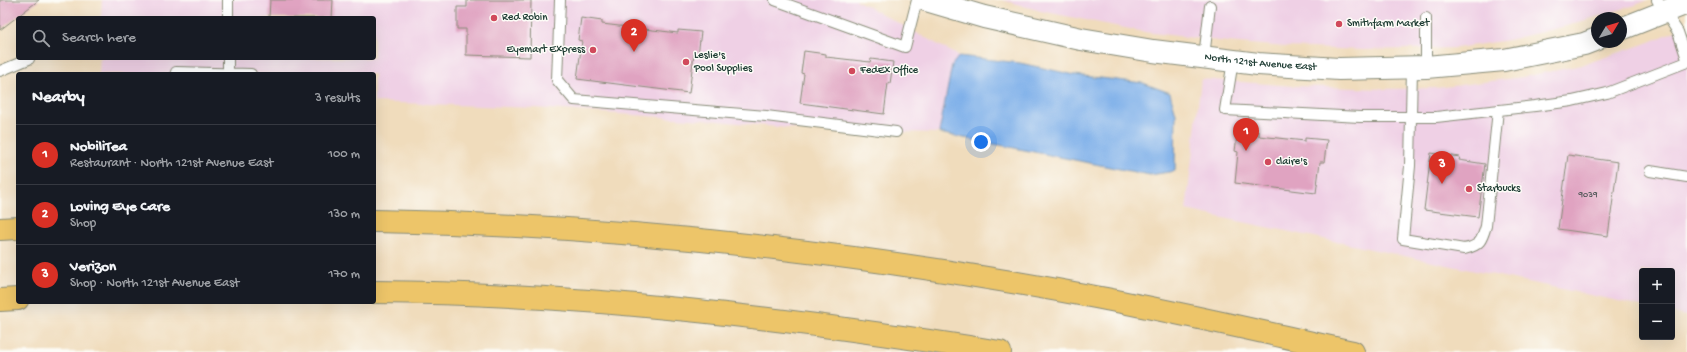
<!DOCTYPE html>
<html lang="en">
<head>
<meta charset="utf-8">
<style>
	body { margin:0; font-family:"Gochi Hand",sans-serif; background:#242831; color:#f1f3f6 }
	.controls { position:absolute; right:12px; bottom:12px; display:grid; overflow:hidden; border-radius:4px; box-shadow:0 4px 16px #0002 }
	.controls button { width:36px; height:36px; display:grid; place-items:center; padding:0; border:0; border-bottom:1px solid #363941; background:#171b24; color:#f1f3f6; font:20px sans-serif }
	.compass { position:absolute; left:1591px; top:12px; width:36px; height:36px; border-radius:50%; background:#171b24; box-shadow:0 4px 16px #0002; rotate:52deg }
	.you { position:absolute; left:981px; top:142px; width:14px; height:14px; margin:-10px; border:3px solid #fff; border-radius:50%; background:#1a73e8; box-shadow:0 0 0 6px #1a73e833 }
	.badge { display:grid; place-items:center; width:26px; height:26px; border-radius:50%; background:#d93025; color:#fff; font-size:13px; font-weight:700 }
	.pin { position:absolute; translate:-50% -33px; filter:drop-shadow(0 1px 2px #0008) }
	.pin::after { content:''; position:absolute; top:21px; width:14px; height:12px; background:inherit; clip-path:polygon(0 0,100% 0,50% 100%) }
	.list { margin:0; padding:0; list-style:none }
	h2 { display:flex; justify-content:space-between; align-items:center; height:52px; margin:0; padding:0 16px; font-size:17px }
	h2 small { font-size:13px; font-weight:400; color:#9ea1a6 }
	.list li { display:grid; grid-template-columns:26px 1fr auto; gap:12px; align-items:center; box-sizing:border-box; height:60px; padding:0 16px; border-top:1px solid #363941 }
	.list b { display:block; font-size:15px; white-space:nowrap }
	.list p { margin:0; font-size:13px; white-space:nowrap; color:#9ea1a6 }
	.list em { font-size:13px; font-style:normal; color:#9ea1a6 }
	.icon { flex:none; width:22px; height:22px; fill:none; stroke:currentColor; stroke-width:2; stroke-linecap:round; stroke-linejoin:round }
	.map { position:relative; flex:none; width:1687px; height:352px; overflow:hidden }
	.search { position:absolute; background:#171b24; box-shadow:0 4px 16px #0002; left:16px; top:16px; width:360px; height:44px; display:flex; align-items:center; gap:10px; box-sizing:border-box; padding:0 14px; border-radius:4px; color:#9ea1a6; font-size:15px }
	.panel { position:absolute; background:#171b24; box-shadow:0 4px 16px #0002; left:16px; top:72px; width:360px; height:232px; border-radius:4px }
	.map>svg:first-child { display:block }
	.built { fill:#efd0e5 }
	.water { fill:#7dafe9; stroke:#4e768e }
	.building { fill:#e0a3c1 }
	.lines { fill:none; stroke-linecap:round; stroke-linejoin:round }
	.service-casing { stroke:#888c78; stroke-width:12 }
	.tertiary-casing { stroke:#888c78; stroke-width:24 }
	.motorway-casing { stroke:#888c78; stroke-width:24 }
	.service { stroke:#fff; stroke-width:10 }
	.tertiary { stroke:#fff; stroke-width:22 }
	.motorway { stroke:#edc569; stroke-width:22 }
	.poi-dot { fill:#d1495b; stroke:#fdfcf7; stroke-width:1.5 }
	.labels { text-anchor:middle; dominant-baseline:central; stroke-width:3; stroke-linejoin:round; paint-order:stroke }
	.number-label { font-size:9px; fill:#4f5657 }
	.poi-label { font-size:11px; fill:#1f3d34; stroke:#fdfcf7; text-anchor:start }
	.street-label { font-size:11px; fill:#1f3d34; stroke:#fdfcf7 }
</style>
</head>
<body>
<div class="map">
<svg width="1687" height="352" viewBox="0 0 1687 352">
	<rect width="100%" height="100%" fill="#fdfcf7"/>
	<filter id="ink" filterUnits="userSpaceOnUse"><feTurbulence type="fractalNoise" baseFrequency=".025" numOctaves="2"/><feDisplacementMap in="SourceGraphic" scale="8" xChannelSelector="R" yChannelSelector="G"/><feConvolveMatrix kernelMatrix="1 2 1 2 8 2 1 2 1" color-interpolation-filters="sRGB"/></filter>
	<filter id="wash" filterUnits="userSpaceOnUse"><feTurbulence type="fractalNoise" baseFrequency=".012" numOctaves="4" result="noise"/><feDisplacementMap in="SourceGraphic" scale="16" xChannelSelector="R" yChannelSelector="G"/><feGaussianBlur stdDeviation="0.9" result="paint"/><feColorMatrix in="noise" values="0 0 0 0 0 0 0 0 0 0 0 0 0 0 0 0 0 1.4 0 .05"/><feComposite in="paint" operator="in"/></filter>
	<g filter="url(#wash)">
		<rect width="100%" height="100%" fill="#f0dcbc"/>
		<!-- built -->
		<path class="built" d="M102 0H856L959 56 939 133 797 129 718 121 535 108 374 102V74H99L100 58H374V18H101Z
			M1002 0H1647L1632 6 1566 26 1508 40 1456 48 1363 50 1287 47 1228 42 1145 32 1041 11Z
			M1687 26V316L1672 313V271H1642V306L1186 210 1201 79 1292 86 1385 89 1437 88 1523 77 1582 65 1650 42Z"/>
		<!-- water -->
		<path class="water" d="M959 56 1020 63 1075 75 1143 83 1170 93 1176 114 1175 171 1150 175 939 133 952 65Z"/>
		<g id="blocks">
			<!-- building -->
			<path class="building" d="M0 0H39L0 30Z
				M270 0H333L332 18H269Z
				M467 0H531L530 57 466 55V29H457V7H467Z
				M581 18 602 21V24L678 33V30L701 32 698 55 694 54 689 93 577 79 582 41 578 40Z
				M804 51 826 54V57L870 62 871 59 893 62 890 84 888 83 884 114 800 103 804 74 801 73Z
				M1238 130 1259 132V136L1305 141V138L1327 140 1324 162H1320L1316 193 1235 183 1238 152 1235 151Z
				M1431 153 1460 157 1459 160 1485 164 1478 217 1424 210Z
				M1568 155 1618 162 1608 236 1558 229Z"/>
		</g>
	</g>
	<g filter="url(#ink)">
		<use href="#blocks" fill-opacity="0" stroke="#888c78" stroke-width="1"/>
		<g class="lines">
			<!-- service casing -->
			<g class="service-casing">
				<path id="service" d="M560 0 557 80 574 100 766 116 896 132
					M775 0 905 47 917 0
					M1657 0 1678 32 1687 59
					M228 18V0
					M1204 57 1210 6
					M1233 61 1225 110 1360 117H1436L1535 106 1572 101 1607 93 1687 62
					M1412 67 1410 166 1403 239 1464 249C1480 246 1482 240 1486 226L1498 110
					M1426 67V18
					M0 71 29 59
					M176 72 251 74
					M228 74V58
					M1650 171 1687 177"/>
			</g>
			<!-- tertiary casing -->
			<g class="tertiary-casing">
				<g id="tertiary">
					<path id="s1" d="M926 0 984 17 1081 39 1153 51 1258 64 1339 69 1426 67 1504 60 1584 44 1597 39"/>
					<path d="M1621 29 1687 3"/>
				</g>
			</g>
			<!-- motorway casing -->
			<g class="motorway-casing">
				<path id="motorway" d="M374 221C614 225 855 252 1090 296 1178 312 1266 333 1353 352
					M0 229 18 228
					M374 292C584 293 793 319 1000 352
					M0 300 18 299"/>
			</g>
			<!-- service -->
			<use href="#service" class="service"/>
			<!-- tertiary -->
			<use href="#tertiary" class="tertiary"/>
			<!-- motorway -->
			<use href="#motorway" class="motorway"/>
		</g>
	</g>
	<!-- markers -->
	<g class="poi-dot">
		<circle cx="494" cy="18" r="4"/>
		<circle cx="1339" cy="24" r="4"/>
		<circle cx="593" cy="50" r="4"/>
		<circle cx="686" cy="62" r="4"/>
		<circle cx="852" cy="71" r="4"/>
		<circle cx="1268" cy="162" r="4"/>
		<circle cx="1469" cy="189" r="4"/>
	</g>
	<g class="labels">
		<!-- number labels -->
		<g class="number-label">
			<text x="1588" y="195">9039</text>
		</g>
		<!-- poi labels -->
		<g class="poi-label">
			<text x="502" y="18">Red Robin</text>
			<text x="1347" y="24">Smithfarm Market</text>
			<text x="585" y="50" text-anchor="end">Eyemart Express</text>
			<text x="694" y="56">Leslie's<tspan x="694" dy="13">Pool Supplies</tspan></text>
			<text x="860" y="71">FedEx Office</text>
			<text x="1276" y="162">claire's</text>
			<text x="1477" y="189">Starbucks</text>
		</g>
		<!-- street labels -->
		<g class="street-label">
			<text stroke="none"><textPath href="#s1" startOffset="341">North 121st Avenue East</textPath></text>
		</g>
	</g>
</svg>
<div class="controls">
<button>+</button>
<button>−</button>
</div>
<svg class="compass" viewBox="-18 -18 36 36"><path d="M0-13l5 13h-10z" fill="#e53935"/><path d="M0 13l5-13h-10z" fill="#9ea1a6"/></svg>
<div class="you"></div>
<div class="pin badge" style="left:1246px;top:151px">1</div>
<div class="pin badge" style="left:634px;top:52px">2</div>
<div class="pin badge" style="left:1442px;top:184px">3</div>
<div class="search"><svg class="icon" aria-label="search" viewBox="0 0 24 24"><circle cx="10" cy="10" r="6"/><path d="M15 15l6 6"/></svg>Search here</div>
<section class="panel">
<h2>Nearby<small>3 results</small></h2>
<ul class="list">
<li><span class="badge">1</span><div><b>NobiliTea</b><p>Restaurant · North 121st Avenue East</p></div><em>100 m</em></li>
<li><span class="badge">2</span><div><b>Loving Eye Care</b><p>Shop</p></div><em>130 m</em></li>
<li><span class="badge">3</span><div><b>Verizon</b><p>Shop · North 121st Avenue East</p></div><em>170 m</em></li>
</ul>
</section>
</div>
</body>
</html>
